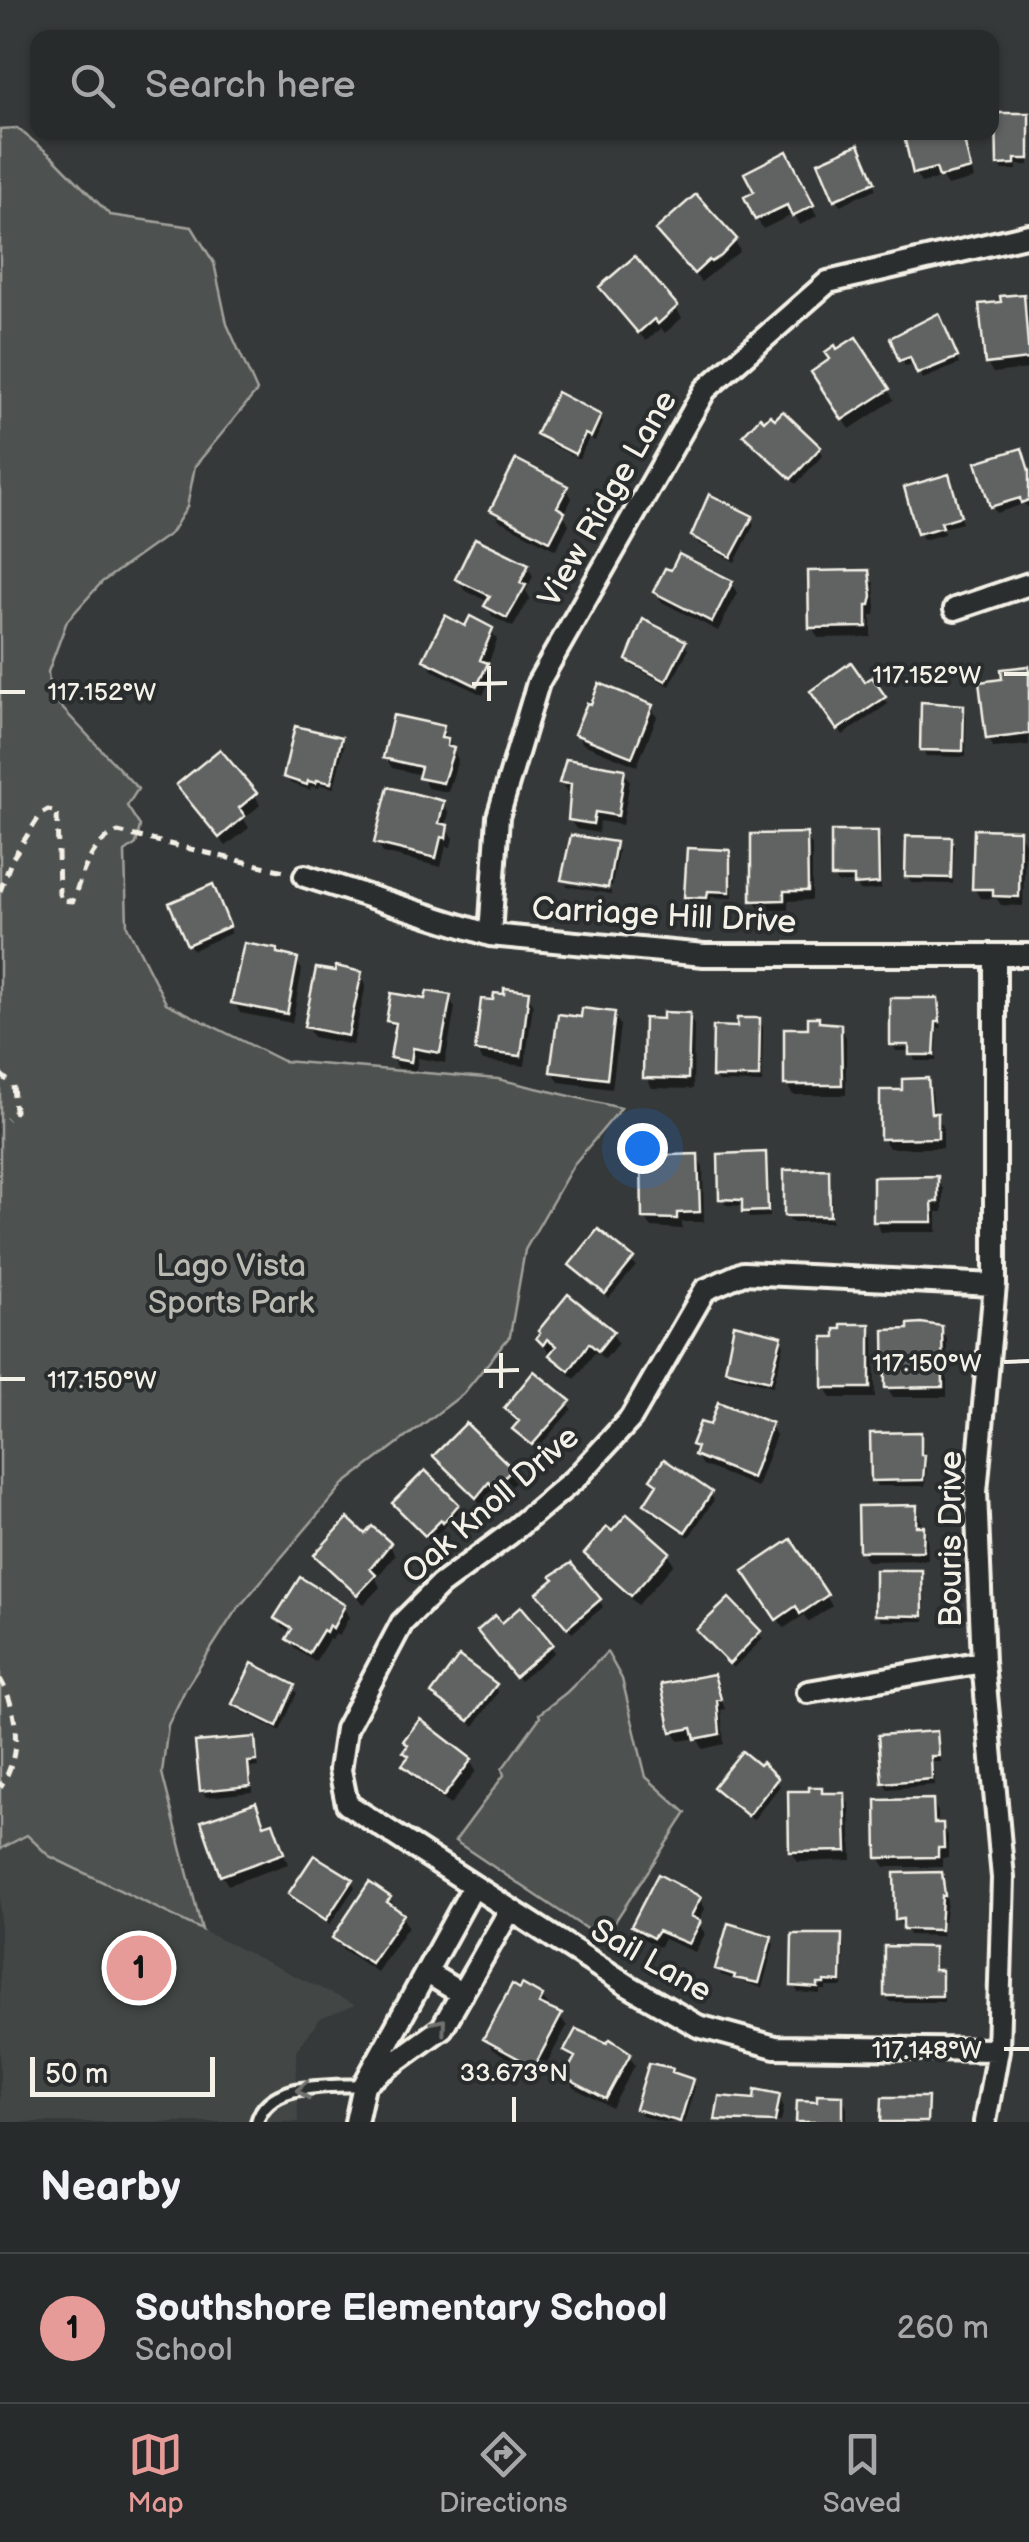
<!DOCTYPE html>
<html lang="en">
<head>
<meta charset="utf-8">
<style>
	body { margin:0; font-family:"Balsamiq Sans",sans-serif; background:#343737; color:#f1f3f6 }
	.scale { position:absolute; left:30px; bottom:25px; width:185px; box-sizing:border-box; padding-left:10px; border:5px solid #f4f1e8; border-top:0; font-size:28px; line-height:35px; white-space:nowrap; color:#f4f1e8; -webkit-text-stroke:8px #2a2d2e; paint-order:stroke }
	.you { position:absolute; left:642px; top:1148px; width:35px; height:35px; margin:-25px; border:8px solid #fff; border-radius:50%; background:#1a73e8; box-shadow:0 0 0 15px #1a73e833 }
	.badge { display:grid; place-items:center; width:65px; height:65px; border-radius:50%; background:#e69b98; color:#111; font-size:32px; font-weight:700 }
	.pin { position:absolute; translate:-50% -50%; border:5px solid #fff; box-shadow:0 2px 10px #0006 }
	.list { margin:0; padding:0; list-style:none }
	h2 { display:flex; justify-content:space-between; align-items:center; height:130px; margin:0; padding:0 40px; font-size:42px }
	h2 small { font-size:32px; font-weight:400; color:#a5a7a9 }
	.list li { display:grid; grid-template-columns:65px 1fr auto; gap:30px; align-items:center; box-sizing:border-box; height:150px; padding:0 40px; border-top:2px solid #444747 }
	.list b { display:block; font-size:38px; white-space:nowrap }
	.list p { margin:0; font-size:32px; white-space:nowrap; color:#a5a7a9 }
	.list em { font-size:32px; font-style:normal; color:#a5a7a9 }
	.icon { flex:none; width:55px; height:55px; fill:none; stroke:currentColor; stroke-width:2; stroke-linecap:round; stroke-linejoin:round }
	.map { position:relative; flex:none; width:1029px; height:2122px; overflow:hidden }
	.search { position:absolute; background:#282b2b; box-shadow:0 2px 8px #0004; left:30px; right:30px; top:30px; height:110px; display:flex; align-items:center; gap:25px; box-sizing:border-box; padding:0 35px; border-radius:20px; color:#a5a7a9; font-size:38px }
	.sheet { height:280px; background:#282b2b }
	nav { display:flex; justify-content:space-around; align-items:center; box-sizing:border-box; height:140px; border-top:2px solid #444747; background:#282b2b; font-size:28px; color:#a5a7a9 }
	nav a { display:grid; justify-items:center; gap:5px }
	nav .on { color:#e69b98 }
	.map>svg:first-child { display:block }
	.built { fill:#434645 }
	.green { fill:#4e514f; stroke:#a1a19c; stroke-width:2.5 }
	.shadow { fill:#0007 }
	.building { fill:#616362; stroke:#f4f1e8; stroke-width:2.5 }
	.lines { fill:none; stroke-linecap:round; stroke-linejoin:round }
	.lane-casing { stroke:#f4f1e8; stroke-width:18 }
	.street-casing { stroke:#f4f1e8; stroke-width:28 }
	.path { stroke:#f4f1e8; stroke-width:5; stroke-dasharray:10 8; stroke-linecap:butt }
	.lane { stroke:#2a2d2e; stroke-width:10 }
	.street { stroke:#2a2d2e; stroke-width:20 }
	.oneway { stroke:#71726f }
	.ticks { fill:none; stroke:#f4f1e8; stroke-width:4 }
	.labels { text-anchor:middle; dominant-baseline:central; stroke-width:8; stroke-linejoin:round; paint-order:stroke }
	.street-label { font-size:32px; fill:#f4f1e8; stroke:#2a2d2e }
	.park-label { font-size:32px; fill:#bab9b2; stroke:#2a2d2e }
	.ticks-label { font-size:25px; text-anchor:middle; fill:#f4f1e8; stroke:#2a2d2e; stroke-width:8; stroke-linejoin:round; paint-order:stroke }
</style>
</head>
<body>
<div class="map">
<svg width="1029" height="2122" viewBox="0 0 1029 2122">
	<rect width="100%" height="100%" fill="#363939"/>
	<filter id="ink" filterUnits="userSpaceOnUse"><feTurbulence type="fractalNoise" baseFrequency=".01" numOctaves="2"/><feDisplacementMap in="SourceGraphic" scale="20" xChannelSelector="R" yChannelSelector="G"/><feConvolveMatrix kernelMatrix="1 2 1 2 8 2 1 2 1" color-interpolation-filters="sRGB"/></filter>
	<g filter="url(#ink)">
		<!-- built -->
		<path class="built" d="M27 1835 49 1856 355 2005 320 2019 296 2050 298 2122H0V1849Z"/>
		<!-- green -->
		<path class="green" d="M17 128 54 158 110 215 192 227 214 263 227 324 257 391 195 466 187 507 171 533 102 582 67 621 48 672 50 695 138 789 127 806 140 826 136 844 125 852 127 926 166 1003 283 1061 498 1079 621 1108 574 1164 525 1250 510 1336 463 1394 344 1484 234 1613 186 1688 168 1725 162 1773 202 1930 49 1856 27 1835 0 1849V129Z
			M607 1652 622 1679 646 1777 686 1813 603 1940 455 1841 504 1775 502 1769 540 1717 539 1714 567 1692Z"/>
		<!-- shadow -->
		<path class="shadow" d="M1029 115V165H1017V170H1003L1000 164Z
			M906 132H963L974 179 947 186 942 178 921 183 915 173Z
			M861 154 876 189 840 205 836 198Z
			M792 165 817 216 800 225 794 214 763 229 757 219Z
			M658 231 735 241 740 251 701 282Z
			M1022 296 1029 314V369L993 373 987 363 1004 304Z
			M608 298 676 308 682 318 665 333 661 328 646 341Z
			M942 322 959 364 923 379 915 363 905 366 902 360Z
			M833 361 888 390 894 400 850 429 820 383Z
			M599 417 603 423 595 441 589 438 579 459 542 440 538 434Z
			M764 425 819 448 823 455 796 484 746 435Z
			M1029 472V508L1024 504 996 513 992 506Z
			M951 483 962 523 943 528 944 534 923 540 907 489Z
			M566 488 572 498 564 515 569 524 556 550 499 520 493 510Z
			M751 518 754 525 735 562 698 543 694 536Z
			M527 566 533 576 526 591 530 598 513 627 493 617 487 606 489 602 464 590 458 579Z
			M868 573 874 583 876 608 875 615H871V637L818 638 812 627Z
			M731 583 737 593 718 631 662 602 656 592Z
			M466 629 491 630 497 640 487 667 492 676 483 695 432 670 426 660Z
			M685 643 688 650 670 686 632 666 628 660Z
			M1029 668V745L994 748 988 738 1005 681Z
			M872 680 888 704 843 735 814 692 864 685Z
			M651 707 657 717 637 766 583 744 577 734Z
			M962 707 966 714V757L926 756 923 750Z
			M443 729 458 760 448 792 427 788 422 775 392 768 386 758Z
			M340 739 344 746 334 788 320 785 319 788 311 786 310 790 290 783 286 776Z
			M624 771 630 781 622 825 600 821 598 833 576 829 570 819 572 793 567 792 561 782Z
			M255 795 260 805 244 819 249 828 226 846 185 796Z
			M443 803 449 813 445 827 453 838 451 847 446 846 441 867 383 853 377 843Z
			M1019 832 1025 843 1023 906 1001 905 997 899 980 898 974 888Z
			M877 833 881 840V889L860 891 856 883H837L834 877Z
			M806 836 812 846V900L788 901V910H760L754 900Z
			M573 837 614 845 618 851 612 886 565 879V882L564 880Z
			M950 839 954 846 953 884 911 883 908 877Z
			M729 852 732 859 733 898 711 897 710 904 691 903 687 896Z
			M566 884 611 891V894L567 886Z
			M215 893 231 933 193 950 189 944Z
			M278 956 296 960 302 970 292 1023 240 1013 234 1002Z
			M360 974 366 984 353 1045 313 1037 307 1027Z
			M527 994 533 1004 525 1066 483 1061 477 1051 495 1003Z
			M449 997 455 1008 445 1063 418 1058 416 1071 398 1068 392 1058 397 1031 389 1020 428 1002Z
			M936 1000 942 1028H938L936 1061H915L911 1051H896L893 1044Z
			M614 1015 620 1025 612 1089 559 1082 553 1072 583 1020Z
			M688 1015 694 1025 693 1089 652 1088 646 1077 666 1021Z
			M759 1020 763 1027 762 1083 718 1082 714 1076 739 1030Z
			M820 1025 840 1026 846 1037V1095H793L787 1085Z
			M926 1081 932 1091 934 1116 943 1126V1148H889L883 1138 904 1092Z
			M764 1155 768 1161 770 1217 749 1218 745 1206 726 1205 722 1198Z
			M697 1157 703 1167 704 1222H682V1229L651 1227 645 1217Z
			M827 1172 831 1178 832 1222H791L787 1216Z
			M937 1179 943 1189V1212H937V1232H881L875 1221Z
			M598 1233 636 1266 609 1298 572 1265Z
			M868 1326 874 1336 875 1398H832L826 1388 838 1339 843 1332Z
			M941 1328 947 1339V1397H893L887 1387Z
			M612 1333 618 1343 605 1359 595 1352 575 1379 558 1365 539 1339Z
			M780 1338 784 1345 773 1386 732 1376 728 1369Z
			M569 1403 572 1409 536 1450 519 1436 515 1430 521 1423 507 1408Z
			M770 1425 776 1435 757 1487 702 1465 696 1455 694 1445Z
			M919 1434 927 1464 925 1486H877L873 1480Z
			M437 1456 511 1471 517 1481 501 1496 496 1491 483 1506 442 1466Z
			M653 1479 710 1494 714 1500 689 1537 650 1511 646 1504 656 1486Z
			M395 1504 457 1506 460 1512 430 1541Z
			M916 1507 927 1538 928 1560 867 1561 861 1551Z
			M365 1537 389 1545 395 1555 376 1579 380 1587 364 1604 323 1565 317 1555Z
			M587 1554H668L674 1564 638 1605 593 1564Z
			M921 1572 924 1579 925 1621H882L878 1615Z
			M753 1582 826 1596 832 1606 808 1622 804 1615 784 1628Z
			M544 1600H599L603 1607 572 1633Z
			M729 1602 763 1639 733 1668 699 1631Z
			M343 1607 349 1617 339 1636 335 1634 332 1640 329 1639 315 1662 295 1649 289 1639 292 1634 283 1628 277 1618Z
			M521 1610 555 1652 520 1681 484 1637Z
			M712 1676 725 1709 721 1710 724 1744 703 1749 697 1738 679 1741 673 1731Z
			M495 1686 498 1692 474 1726 438 1700 434 1694Z
			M293 1687 297 1693 280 1731 239 1710 235 1704Z
			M936 1733 939 1740 941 1762H933L935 1785 888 1789 884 1783Z
			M253 1739 259 1767 250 1768 252 1792 206 1797 202 1790Z
			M406 1741 470 1761 476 1771 450 1805 411 1775 405 1765 410 1758Z
			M776 1780 780 1786 753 1820 716 1787Z
			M820 1789 824 1796 844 1795 850 1806 852 1860 798 1862 792 1852 790 1793Z
			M932 1802 938 1812V1826L942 1825 948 1836V1858H942V1867H885L879 1857Z
			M260 1815 265 1827 277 1835 288 1864 228 1885 222 1875Z
			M941 1874 947 1902 942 1936 909 1935 905 1925H901L898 1919Z
			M351 1880 355 1887 330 1924 294 1901 291 1894Z
			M699 1898 705 1909 698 1922 705 1934 695 1952 664 1939 659 1947 640 1937 634 1926Z
			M390 1899 408 1926 377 1972 341 1948 335 1938Z
			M840 1937 844 1943 843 1987H826V1990H820V1994L798 1992 794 1985Z
			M770 1938 774 1944 762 1988 721 1975 718 1968Z
			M933 1949 936 1955V1973H940L944 1979V2002H890L886 1995Z
			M541 1997 567 2026 540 2076 492 2049 486 2039Z
			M567 2051 629 2055 635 2065 612 2108 573 2087 567 2077 574 2063Z
			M671 2070 674 2075 691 2081 695 2087 684 2122H662L642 2116 638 2109Z
			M778 2096 784 2107 781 2122 717 2120 756 2102Z
			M842 2097 847 2108V2122H799L820 2103Z"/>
		<!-- building -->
		<path class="building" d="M996 113H1029V159H1015V164L997 165Z
			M903 132H962L971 169 939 177 936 168 913 174Z
			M859 144 875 182 834 200 818 162Z
			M787 151 814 205 792 216 787 205 755 220 744 197 754 192 744 173Z
			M696 194 737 239 721 256 711 262 709 260 694 274 655 230Z
			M635 256 678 306 658 324 654 319 638 333 599 287Z
			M1024 294 1029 359 985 364 979 304 1001 302 1000 296Z
			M939 313 958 357 917 374 910 357 899 361 890 338Z
			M856 337 890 389 842 420 811 372 830 359 825 352 835 345 837 349Z
			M557 392 601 415 591 437 585 434 575 454 536 434Z
			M783 411 821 447 791 479 743 435 760 417 764 421 770 415 775 419Z
			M1022 448 1029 471V500L1021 503 1020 498 990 507 976 462Z
			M516 459 568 486 557 507 565 512 550 541 490 510Z
			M949 474 961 516 941 522 943 527 917 534 904 487Z
			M709 494 753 516 731 557 691 536Z
			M475 538 529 564 520 583 526 585 507 618 484 606 490 596 455 579Z
			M679 554 733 581 712 622 653 592 665 568 671 570Z
			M869 570 872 596 870 605H867V627L809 628 808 571Z
			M445 615 465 626 470 616 493 628 480 660 488 663 477 686 423 660Z
			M643 619 686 641 666 681 626 660Z
			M851 662 865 682 872 677 886 697 837 730 810 691Z
			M1029 666V734L986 739 979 682 1002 679 1001 669Z
			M599 683 653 705 632 757 574 734 587 703 591 704Z
			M921 702 964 705 963 751 920 750Z
			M393 715 444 726 441 738 448 739 447 746 454 748 443 783 418 778 421 767 383 758Z
			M295 726 342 737 331 783 317 780 316 783 308 781 307 785 283 777Z
			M220 749 257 793 239 808 245 816 219 838 176 785Z
			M566 759 625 769 618 816 595 812 593 824 568 820 571 784 559 783Z
			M388 787 444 801 439 823 448 825 446 838 441 837 436 858 374 843Z
			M974 829 1020 830 1019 897 993 896V889H972Z
			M831 831H878L879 883 854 885V877H831Z
			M807 833 808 891H784V900L751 901V834Z
			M571 835 616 842 608 888 561 880Z
			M906 836 952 837 951 878 905 877Z
			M687 848 730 850V892L708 891 707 898 684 897Z
			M213 884 230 926 187 945 169 903Z
			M244 943 277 949V953L298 958 287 1014 231 1003Z
			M336 966 362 972 348 1036 304 1027 316 968 335 971Z
			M504 988 529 991 521 1056 475 1051 481 999 493 1000 494 993 504 994Z
			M427 991 451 995 440 1053 413 1048 411 1062 390 1058 396 1023 386 1021 391 993 425 999Z
			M890 998H938L940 1022H936L934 1055H909V1045H890Z
			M582 1008 615 1012 607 1079 550 1072 558 1014 581 1017Z
			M663 1012 690 1013 688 1079 643 1078 644 1018 663 1019Z
			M808 1017H819V1022L841 1024 842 1085H784V1028H808Z
			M737 1018H760L759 1077H712L713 1026 737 1027Z
			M928 1078 931 1113H938V1138L880 1139V1090H902V1079Z
			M766 1152 768 1211 742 1212V1200L719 1199 718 1154Z
			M698 1154 700 1212 677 1213V1219L642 1218 641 1156Z
			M829 1169 830 1216H784V1170Z
			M938 1176V1202H932L933 1222H873V1177Z
			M598 1229 634 1258 605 1294 569 1265Z
			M568 1294 614 1331 598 1351 589 1343 569 1371 549 1355 556 1346 547 1339 543 1345 536 1338 540 1333 538 1331Z
			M921 1323 942 1326 943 1387 885 1388 884 1330 908 1329V1324Z
			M734 1324 782 1336 770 1381 725 1370Z
			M841 1324H870V1388H823V1337H835V1329H841Z
			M534 1371 571 1401 532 1445 512 1429 519 1421 504 1408Z
			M718 1402 772 1423 752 1478 694 1455 697 1447 691 1445 700 1422 710 1425Z
			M466 1423 513 1469 494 1488 489 1482 476 1498 433 1456Z
			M921 1432V1455H925L923 1480 871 1481 870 1433Z
			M664 1459 712 1492 685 1532 644 1504 657 1484 650 1479Z
			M425 1470 459 1504 443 1523 441 1520 425 1536 392 1503Z
			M917 1505 916 1526H924L923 1551H859L858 1506Z
			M627 1514 670 1552 631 1596 584 1554 607 1527 612 1531Z
			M348 1518 365 1534 372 1526 391 1543 370 1569 376 1575 357 1595 314 1555Z
			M791 1539 828 1595 800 1614 796 1606 776 1620 743 1571Z
			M571 1563 601 1599 567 1628 537 1593 554 1579 551 1576Z
			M875 1570H922L923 1616 875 1615Z
			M300 1577 345 1605 333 1628 329 1625 326 1632 323 1630 309 1653 286 1639 292 1629 274 1618Z
			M729 1598 761 1631 729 1664 696 1630Z
			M521 1606 553 1644 515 1677 477 1631 495 1615 502 1623Z
			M459 1656 497 1684 469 1721 431 1694Z
			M252 1663 295 1685 277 1726 232 1704Z
			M714 1674 721 1699 717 1700 720 1734 695 1739 692 1728 671 1732 661 1684Z
			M420 1719 472 1759 443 1797 402 1765 409 1756 403 1752 408 1745 403 1741Z
			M937 1731 939 1756H931L932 1779 882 1783 878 1735Z
			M255 1737 257 1761 248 1762 250 1786 200 1791 195 1742Z
			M742 1751 759 1765 762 1762 778 1778 748 1816 713 1787Z
			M809 1787H822V1793H845L847 1851 789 1852 788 1791H809Z
			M933 1799 934 1823H943L944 1848H938V1857L877 1858 876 1800Z
			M256 1802 264 1825 273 1822 284 1853 220 1876 201 1821Z
			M314 1855 353 1879 326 1920 288 1894Z
			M942 1872 945 1896H942L940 1930 903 1929V1919L895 1920 894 1873Z
			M658 1874 701 1897 691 1916 701 1921 689 1944 658 1931 653 1938 631 1926Z
			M369 1882 391 1897 387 1902 404 1914 371 1963 332 1938Z
			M728 1923 772 1936 759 1983 734 1978 735 1975 715 1969Z
			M792 1934H842L841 1982 824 1981V1984H818V1988L791 1986Z
			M884 1946 934 1947V1970H942V1996H884Z
			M512 1984 520 1989 522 1984 543 1996 539 2004 562 2014 534 2067 483 2039Z
			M576 2029 607 2043 610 2039 631 2053 606 2099 564 2077 575 2057 564 2051Z
			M649 2063 673 2068 672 2072 693 2079 680 2122 635 2109Z
			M755 2089 780 2094 775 2122 715 2120 719 2096 754 2099Z
			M817 2094 843 2095V2122H796L797 2100 817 2101Z
			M882 2097H928L927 2122H881Z"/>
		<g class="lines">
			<!-- lane casing -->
			<g class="lane-casing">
				<path id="lane" d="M257 2122C267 2081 330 2087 363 2085"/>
			</g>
			<!-- street casing -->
			<g class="street-casing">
				<path id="street" d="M955 609 1029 584
					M305 876 490 935 704 955H1029
					M490 935 498 817 538 683 705 390 828 282 1029 235
					M995 1285 743 1273 705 1290 631 1418 577 1477 508 1535 440 1585 402 1623 346 1729 340 1770 347 1804 629 1986 698 2026 775 2047 998 2050
					M808 1692 983 1662
					M426 1972 462 1994
					M370 2080 442 2028 510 1910
					M356 2122 364 2085 473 1887
					M985 2122 998 2050 1003 1878 983 1662 976 1492 995 1285V955"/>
			</g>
			<!-- path -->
			<path class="path" d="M0 891 12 859 41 814 48 810 57 812 59 893 61 900 73 901C81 876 91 842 118 832L284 871
				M0 1074 13 1085 15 1111 7 1119
				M0 1679C19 1711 22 1756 0 1787"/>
			<!-- lane -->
			<use href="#lane" class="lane"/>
			<!-- street -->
			<use href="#street" class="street"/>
		</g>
		<!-- one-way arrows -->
		<defs><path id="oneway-chevron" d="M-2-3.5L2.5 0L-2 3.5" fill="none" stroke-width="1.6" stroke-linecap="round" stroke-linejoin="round" transform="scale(2.5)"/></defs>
		<g class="oneway">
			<use href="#oneway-chevron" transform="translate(440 2025) rotate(-49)"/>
			<use href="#oneway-chevron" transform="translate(303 2090) rotate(175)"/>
		</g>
	</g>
	<!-- ticks -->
	<path class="ticks" d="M489 666V701M1004 674H1029M472 684 507 683M0 692H25M501 1353V1388M1004 1362 1029 1361M484 1371 519 1370M0 1379H25M1004 2049H1029M514 2097V2122"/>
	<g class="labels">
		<!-- street labels -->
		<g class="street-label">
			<text transform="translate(608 499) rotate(-60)">View Ridge Lane</text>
			<text transform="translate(664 916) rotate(3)">Carriage Hill Drive</text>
			<text transform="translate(491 1505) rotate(-41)">Oak Knoll Drive</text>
			<text transform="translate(951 1539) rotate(-90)">Bouris Drive</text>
			<text transform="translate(651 1961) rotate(30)">Sail Lane</text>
		</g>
		<!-- park labels -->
		<g class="park-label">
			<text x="231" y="1266">Lago Vista<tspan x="231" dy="37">Sports Park</tspan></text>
		</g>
	</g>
	<g class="ticks-label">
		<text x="927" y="683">117.152°W</text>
		<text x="102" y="700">117.152°W</text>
		<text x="927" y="1371">117.150°W</text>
		<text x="102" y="1388">117.150°W</text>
		<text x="927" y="2058">117.148°W</text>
		<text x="514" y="2081">33.673°N</text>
	</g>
</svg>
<div class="scale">50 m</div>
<div class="you"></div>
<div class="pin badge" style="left:139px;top:1968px">1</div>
<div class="search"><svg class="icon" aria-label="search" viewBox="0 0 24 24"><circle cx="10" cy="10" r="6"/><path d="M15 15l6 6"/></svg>Search here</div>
</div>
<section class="sheet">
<h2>Nearby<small></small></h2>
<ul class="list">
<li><span class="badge">1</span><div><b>Southshore Elementary School</b><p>School</p></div><em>260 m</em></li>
</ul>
</section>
<nav>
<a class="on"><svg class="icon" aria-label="map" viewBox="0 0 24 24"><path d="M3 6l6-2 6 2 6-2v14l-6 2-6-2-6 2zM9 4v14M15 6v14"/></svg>Map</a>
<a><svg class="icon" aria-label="directions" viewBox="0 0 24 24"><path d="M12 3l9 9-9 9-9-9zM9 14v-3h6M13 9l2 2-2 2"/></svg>Directions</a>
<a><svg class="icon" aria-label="saved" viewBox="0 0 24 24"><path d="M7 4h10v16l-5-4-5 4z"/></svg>Saved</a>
</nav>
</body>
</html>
